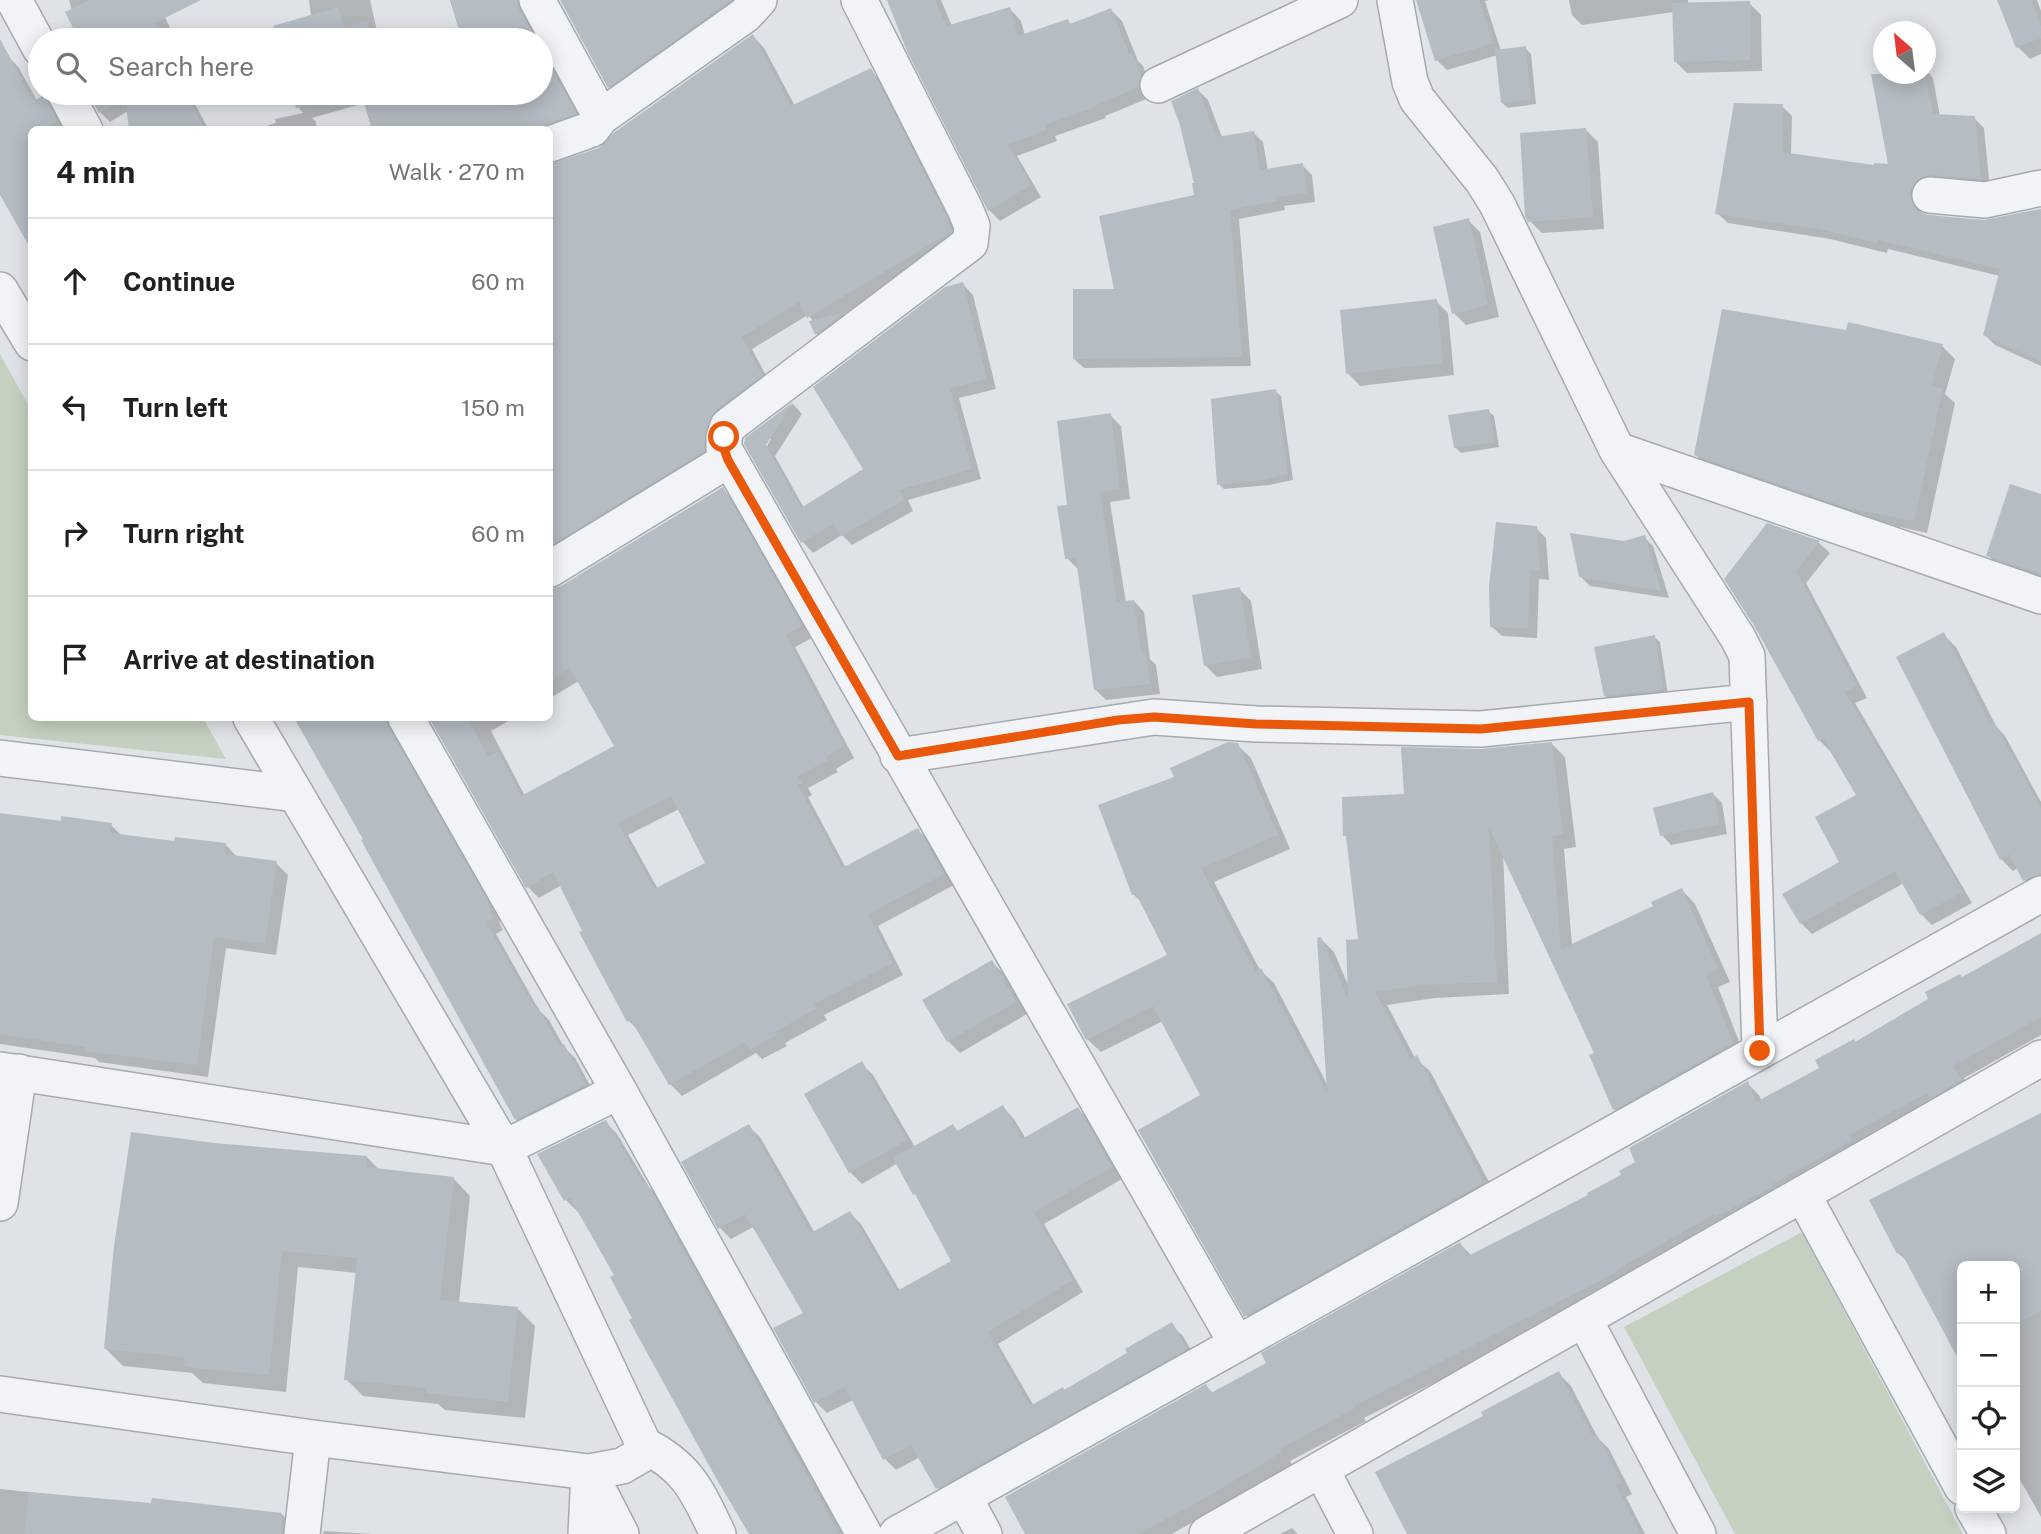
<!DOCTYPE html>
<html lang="en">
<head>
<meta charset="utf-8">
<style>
	body { margin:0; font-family:"Public Sans",sans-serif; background:#f2f2f2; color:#202124 }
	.controls { position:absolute; right:21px; bottom:21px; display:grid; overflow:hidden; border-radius:10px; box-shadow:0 4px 18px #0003 }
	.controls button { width:63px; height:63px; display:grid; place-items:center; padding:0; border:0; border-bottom:2px solid #e0e0e0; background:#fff; color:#202124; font:35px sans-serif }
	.compass { position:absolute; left:1873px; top:21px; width:63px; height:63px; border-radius:50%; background:#fff; box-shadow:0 4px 18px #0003; rotate:332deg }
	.stop { position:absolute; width:21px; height:21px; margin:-16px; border:5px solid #ea580c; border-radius:50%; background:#fff }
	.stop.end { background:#ea580c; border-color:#fff; box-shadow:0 2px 7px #0008 }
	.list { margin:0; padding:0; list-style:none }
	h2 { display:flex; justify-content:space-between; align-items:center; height:91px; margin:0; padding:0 28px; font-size:30px }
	h2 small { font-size:23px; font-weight:400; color:#757577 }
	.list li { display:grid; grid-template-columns:46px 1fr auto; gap:21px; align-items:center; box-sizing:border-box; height:126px; padding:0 28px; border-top:2px solid #e0e0e0 }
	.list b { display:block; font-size:26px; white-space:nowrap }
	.list em { font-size:23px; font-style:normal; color:#757577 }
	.icon { flex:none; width:38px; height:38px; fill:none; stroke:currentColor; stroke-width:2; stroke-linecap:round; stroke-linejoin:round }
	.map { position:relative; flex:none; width:2041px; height:1534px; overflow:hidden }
	.search { position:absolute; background:#fff; box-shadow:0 4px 18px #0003; left:28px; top:28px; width:525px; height:77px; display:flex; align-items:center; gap:18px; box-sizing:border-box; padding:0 24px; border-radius:38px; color:#757577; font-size:26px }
	.panel { position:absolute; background:#fff; box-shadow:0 4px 18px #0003; left:28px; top:126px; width:525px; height:595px; border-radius:10px }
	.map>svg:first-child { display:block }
	.green { fill:#c5d1c0 }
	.shadow { fill:#0003; fill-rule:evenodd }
	.building { fill:#b6bcc4; fill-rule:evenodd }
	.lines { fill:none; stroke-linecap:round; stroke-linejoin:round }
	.minor-casing { stroke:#a5aab1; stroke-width:38 }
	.minor { stroke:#f1f3f6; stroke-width:35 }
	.route { stroke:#ea580c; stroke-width:9 }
</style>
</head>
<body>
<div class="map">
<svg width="2041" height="1534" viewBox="0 0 2041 1534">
	<rect width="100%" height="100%" fill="#dfe3e7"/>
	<!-- green -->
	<path class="green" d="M0 354 31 410 32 718H203L226 759 0 735Z
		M1802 1232 1963 1534H1735L1624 1327Z"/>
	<!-- shadow -->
	<path class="shadow" d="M69 0H157L171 30 164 33 168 40H81L67 13 72 11Z
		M309 0H370L379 40H279L275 27 311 17Z
		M450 0H532L540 40H463Z
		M562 0H750L620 98 609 86Z
		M889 0H941L952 26 1010 9 1021 21 1025 36 1068 21 1072 25 1111 10 1122 21 1138 61 1143 66 1151 87 1149 98 1105 116 1106 118 1055 136 1057 141 1017 156 1041 197 1000 221 989 210Z
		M1417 0H1489L1485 1 1501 51 1525 48 1531 54 1536 104 1508 108 1502 103 1498 55 1447 70 1437 60Z
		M1569 0H1688V4L1749 3 1761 15 1762 71 1687 73 1675 61 1674 12 1582 25 1572 15Z
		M1999 0H2037L2041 11V54L2030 59 2018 47Z
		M753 36 764 48 795 106 871 71 882 82 957 230 961 244 844 314 855 325 829 345 817 334 811 323 814 322 808 315 752 349 772 387 715 462 550 564V165L600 149Z
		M0 40 10 58 19 68 36 99 38 101 45 97 57 108 67 130H32L0 189Z
		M541 42 586 125 550 130H374L371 120 448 93H541Z
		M1926 70 1933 78 1940 116 1974 118 1984 128 1990 189 1920 204 1921 214 1984 222 2041 210V366L1995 345 1985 335 2000 276 1888 249 1887 253 1830 239 1728 223 1717 213 1782 106 1792 116 1791 155 1875 167 1890 166 1874 77 1894 74H1926Z
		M1198 90 1208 100 1222 137 1253 132 1263 142 1268 171 1302 165 1312 175 1315 202 1284 206 1285 210 1239 219 1251 366 1084 368 1074 359 1116 290 1196 197Z
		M90 93H189L209 130H138L128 111 110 122 100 112Z
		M294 93H392L393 95 312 118 316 122 317 130H253L276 123 275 119 303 113 298 107Z
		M1586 130 1598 142 1604 229 1542 233 1530 221Z
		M1468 220 1480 232 1499 317 1466 325 1454 313Z
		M963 284 973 295 996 389 959 398 981 479 908 500 913 511 852 545 842 535 813 553 803 542 746 443 747 439 793 404 802 414 775 456 804 508 866 470ZM767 439H771L763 453Z
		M1436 301 1448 313 1454 375 1360 386 1348 373Z
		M1942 346 1955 359 1945 394 1955 403 1927 533 1863 519 1709 468 1696 455Z
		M1275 391 1281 396 1293 480 1269 485 1224 489 1219 484Z
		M1488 411 1494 416 1499 447 1461 453 1455 447Z
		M1110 415 1121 426 1130 499 1110 502 1126 603 1134 601 1144 612 1150 659 1156 665 1160 694 1106 700 1096 690 1078 569 1067 558 1069 506Z
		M722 489 734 500 812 638 795 647 854 758 836 769 838 772 808 788 812 795 808 797 846 868 918 830 929 841 954 885 878 926 903 975 824 1015 827 1020 785 1043 787 1046 762 1059 756 1053 682 1096 670 1084 640 1032 629 1021 562 885 539 898 528 887 431 718H514L491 731 525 796 617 746 579 681 550 698V590L561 588ZM679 809 707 863 658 889 628 835Z
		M2041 495V585L2006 573 1988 555Z
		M1767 525 1819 543 1830 553 1806 583 1867 698 1855 703 1972 903 1932 925 1921 914 1904 883 1812 934 1801 923 1841 863 1858 796 1830 751 1819 740Z
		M1536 528 1546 538 1549 580 1539 579 1537 638 1502 636 1491 626Z
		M1644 537 1653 546 1669 598 1590 586 1581 577 1624 543Z
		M1239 589 1251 601 1262 669 1217 677 1205 665Z
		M1944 635 1956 647 1996 726 2005 736 2041 802V890L2037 892 2025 880 2018 868 2013 871 2001 859Z
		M1654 637 1660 642 1668 695 1611 701 1605 696Z
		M297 718H402L502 921 499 922 503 930 496 934 539 1010 549 1020 564 1047 575 1058 596 1096 527 1131 516 1119Z
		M1552 744 1565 757 1576 847 1564 849 1572 945 1656 907 1682 890 1695 904 1730 982 1718 987 1745 1057 1628 1123 1614 1109 1591 1056 1596 1054 1503 851 1509 994 1435 998 1387 1005 1415 1058 1430 1071 1496 1195 1259 1329 1246 1315 1202 1095 1163 1021 1101 1052 1087 1039 1169 955 1143 904 1133 894 1176 778 1237 745 1251 758 1290 849 1214 882 1260 970 1274 983 1328 1086 1321 939 1334 952 1349 987 1360 941 1348 839 1345 835 1481 751Z
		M1713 794 1722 803 1727 834 1671 845 1662 835Z
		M0 815 62 823 111 825 122 836 176 843 226 845 238 858 276 863 288 875 276 955 226 948 208 1077 99 1062 95 1058 0 1044Z
		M2041 935V1035L1964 1078 1972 1093 1627 1285 1364 1418 1366 1421 1290 1461 1292 1465 1172 1534H1027L1206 1386 1214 1394 1269 1364 1460 1244 1472 1256 1590 1195 1624 1175 1747 1083 1759 1095 1762 1101 1821 1069 1856 1043 1962 979Z
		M992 962 1004 974 1027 1014 960 1053 948 1041Z
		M861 1063 873 1075 915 1147 953 1126 959 1132 1003 1107 1014 1119 1026 1139 1078 1109 1089 1120 1122 1179 1044 1224 1083 1292 998 1344 1034 1406 1065 1392 1171 1325 1183 1336 1197 1361 949 1499 938 1488 920 1457 896 1470 885 1459 853 1400 827 1413 816 1402 805 1314 755 1226 731 1239 720 1228 684 1162 748 1126 760 1137 815 1233 850 1213 861 1224 900 1291 953 1262 898 1163 862 1184 850 1172Z
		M2041 1114V1517L2015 1471 2019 1469 2015 1461V1266H1962V1358L1910 1264 1898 1253Z
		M605 1122 617 1134 649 1187 658 1196 844 1534H750L635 1319 616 1276 579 1211 578 1212 566 1200 540 1155Z
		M214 1145 367 1157 380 1171 453 1178 470 1196 459 1303 518 1309 535 1326 525 1418 445 1410 438 1404 363 1396 346 1379 357 1273 298 1267 286 1392 203 1383 192 1373 123 1366 105 1348Z
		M1559 1374 1571 1386 1598 1438 1609 1449 1632 1494 1626 1497 1645 1534H1408L1485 1417Z
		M0 1489 153 1505V1500L283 1515 300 1534H0Z
		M1292 1528 1298 1534H1280Z
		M324 1531 373 1534H323Z"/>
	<!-- building -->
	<path class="building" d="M90 0H201L155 23 166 40H79L65 12Z
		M450 0H517L519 10 536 40H462Z
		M560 0H731L608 88Z
		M887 0H935L946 26 1010 7 1018 36 1068 19 1070 24 1111 8 1129 54 1132 53 1141 75 1139 87 1095 105 1096 107 1045 125 1047 130 1008 144 1031 185 988 211 907 51Z
		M1416 0H1479L1493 43 1435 61Z
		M1997 0H2031L2041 26V38L2016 48Z
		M1750 1 1751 60 1674 62 1672 3Z
		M338 7 344 28 367 21 372 40H277L273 26Z
		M753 34 791 106 871 68 947 217 951 232 807 318 799 302 742 337 762 375 715 410 705 430 704 451 550 546V164L599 148 615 132Z
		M0 39 29 93 31 92 36 100 45 94 57 121 41 130H32V251L0 195Z
		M1526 46 1531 99 1501 103 1495 50Z
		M541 49 576 113 537 130H372L361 93H541Z
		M1871 74H1925L1933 114 1975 116 1981 179 1932 175 1921 177 1914 183 1910 193 1912 203 1918 211 1928 215 1984 220 2041 209V362L1983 335 2000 269 1878 240 1877 243 1818 229 1715 214 1734 103 1783 104 1782 152 1874 165V163L1888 164Z
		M1198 88 1216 137 1254 131 1260 170 1303 163 1307 193 1276 197 1277 201 1230 210 1242 357 1073 359V289H1114L1099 216 1194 195 1192 183H1194L1179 122 1171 101Z
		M88 93H186L205 130H129L125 98 99 113Z
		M292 93H351L296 108Z
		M1586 128 1593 217 1528 222 1525 216 1520 133Z
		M1469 218 1488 305 1452 314 1433 227Z
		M963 282 987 379 950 388 972 469 899 490 904 500 841 536 833 524 801 543 744 444 745 438 793 402 766 445 801 508 863 469 813 387 945 287Z
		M1437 299 1443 363 1346 374 1340 310Z
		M1722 309 1846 330 1848 322 1943 344 1932 386 1943 389 1914 521 1848 508 1694 455Z
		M845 312 815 335 809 321Z
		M1276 389 1288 474 1263 480 1217 485 1211 399Z
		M1489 409 1494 442 1454 448 1448 415Z
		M1111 413 1120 489 1100 492 1117 602 1134 600 1141 653 1146 652 1150 684 1094 690 1076 558 1065 559 1057 506 1067 505 1057 421Z
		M2010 484 2041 494V574L1986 556Z
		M723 487 802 626 785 635 844 746 826 757 828 760 798 776 802 783 798 785 842 868 918 828 944 874 868 914 893 963 814 1004 817 1008 775 1032 777 1035 750 1049 745 1042 669 1085 631 1020 627 1022 579 932 582 931 553 872 526 888 429 718H468L488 757 498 751 521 796 614 746 570 668 550 680V589L561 586ZM671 796 705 863 654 889 618 823Z
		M1496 522 1537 526 1540 571 1530 570 1528 628 1490 627 1489 587Z
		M1767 523 1820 541 1796 571 1857 686 1845 692 1963 892 1920 915 1895 871 1800 924 1782 894 1839 862 1815 817 1856 795 1823 739 1818 741 1755 627 1724 579Z
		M1570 533 1624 541 1645 535 1661 591 1579 577Z
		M1240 587 1251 657 1204 666 1192 595Z
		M1944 632 1990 724 1994 722 2041 808V874L2023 881 2009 854 2000 860 1896 657Z
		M1655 635 1663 690 1604 696 1594 647Z
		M294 718H386L389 728 492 909 489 910 493 918 486 922 535 1008 538 1007 560 1047 564 1044 586 1085 515 1120 361 840 363 839Z
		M1228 742 1238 743 1278 835 1201 868 1255 971 1261 968 1327 1092 1317 938 1321 937 1348 999 1346 938 1347 940 1358 939 1346 836H1343L1342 797 1404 794 1401 747 1481 749 1552 742 1563 834 1552 836 1561 949 1653 906 1651 902 1682 888 1718 969 1706 974 1733 1043 1613 1110 1589 1055 1594 1053 1489 827 1497 982 1421 985 1375 992 1411 1059 1417 1055 1484 1182 1244 1317 1138 1130 1200 1095 1153 1006 1086 1040 1067 1004 1167 955 1136 894 1132 895 1098 805 1174 777 1170 768Z
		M1713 792 1719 824 1660 836 1653 808Z
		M0 813 61 821V816L112 823 110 833 174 841 175 837 226 843 225 854 277 861 265 944 214 937 197 1065 85 1051V1047L0 1034Z
		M2041 933V1017L1953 1066 1962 1080 1930 1098 1927 1093 1849 1135 1852 1140 1771 1185 1773 1187 1715 1217 1714 1214 1616 1270 1617 1272 1354 1406 1355 1408 1280 1449 1282 1452 1198 1502 1138 1534H1025L1005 1497 1206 1384 1211 1393 1266 1363 1261 1353 1460 1242 1468 1256 1588 1195 1587 1193 1621 1175 1619 1171 1635 1162 1629 1148 1748 1081 1756 1102 1819 1068 1815 1060 1854 1039 1855 1042 1928 999 1925 992 1960 974 1962 977Z
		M992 960 1016 1002 947 1042 922 1000Z
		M862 1061 907 1140 849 1173 804 1094Z
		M1003 1105 1022 1139 1078 1107 1112 1167 1034 1212 1073 1280 988 1332 1030 1406 1063 1387 1064 1390 1127 1353 1125 1349 1172 1322 1187 1349 936 1489 911 1445 883 1460 845 1387 814 1403 773 1328 803 1313 745 1214 718 1229 681 1162 749 1124 811 1233 850 1211 897 1291 951 1261 915 1194 913 1195 893 1158 953 1124 957 1131Z
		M2041 1113V1311L2015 1324V1266H1962V1352L1956 1355 1901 1252 1897 1254 1869 1200Z
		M606 1120 643 1183 646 1182 839 1534H749L716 1478 629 1320 632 1318 610 1277 614 1275 570 1198 564 1201 537 1154Z
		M131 1132 214 1143 367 1156 366 1167 454 1177 440 1300 518 1307 508 1402 426 1393V1388L344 1380 357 1258 282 1251 269 1375 184 1367 185 1357 104 1349 114 1246Z
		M1559 1371 1593 1437 1597 1435 1622 1482 1616 1485 1641 1534H1407L1375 1472 1483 1416 1481 1412Z
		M29 1492 151 1503 152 1498 282 1513 281 1534H24Z"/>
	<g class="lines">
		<!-- minor casing -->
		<g class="minor-casing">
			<path id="minor" d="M14 0 40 48
				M537 0 601 117
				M859 0 965 209 972 226 970 243 728 426 724 437V449L1237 1344
				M1395 0 1410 82 1417 99 1482 180 1497 204 1617 450 1738 638 1747 656 1760 1051
				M1158 85 1340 0
				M65 93 85 130
				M550 144 592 129 601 117 745 15 759 0
				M1930 195 1985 200 2041 188
				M0 290 32 343
				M1617 450 2041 596
				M550 569 728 460
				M406 718 619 1091 864 1534
				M898 756 1154 717 1256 724 1481 729 1749 702
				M0 758 296 794
				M0 1070 504 1148 619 1091
				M1803 1195 1962 1487
				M0 1203 19 1072
				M1584 1319 1698 1534
				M0 1394 313 1438 589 1472 622 1466 641 1455 644 1445 504 1148 251 718
				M644 1445C689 1468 697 1491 718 1534
				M1321 1469 1355 1534
				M589 1472 621 1534
				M964 1497 984 1534
				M1973 1508 1988 1534
				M302 1534 313 1438
				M586 1534 589 1472
				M897 1534 2041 894
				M1207 1534 2041 1058"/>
		</g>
		<!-- minor -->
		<use href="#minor" class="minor"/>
	</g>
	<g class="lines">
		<!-- route -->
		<path class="route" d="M724 437V449L728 460 898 756 1118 720 1154 717 1256 724 1481 729 1749 702 1760 1051"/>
	</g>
</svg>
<div class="controls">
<button>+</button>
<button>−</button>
<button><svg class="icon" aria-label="locate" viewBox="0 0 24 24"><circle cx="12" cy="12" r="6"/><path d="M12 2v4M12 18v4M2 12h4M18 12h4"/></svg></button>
<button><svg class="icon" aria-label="layers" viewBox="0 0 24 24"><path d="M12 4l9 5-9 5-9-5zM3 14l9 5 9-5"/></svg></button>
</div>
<svg class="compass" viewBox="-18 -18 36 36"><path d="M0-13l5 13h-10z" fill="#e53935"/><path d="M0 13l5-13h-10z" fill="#757577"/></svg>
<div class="stop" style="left:724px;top:437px"></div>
<div class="stop end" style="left:1760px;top:1051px"></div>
<div class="search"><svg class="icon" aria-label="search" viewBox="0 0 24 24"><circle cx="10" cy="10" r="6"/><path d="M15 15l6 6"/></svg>Search here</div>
<section class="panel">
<h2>4 min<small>Walk · 270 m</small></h2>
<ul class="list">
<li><svg class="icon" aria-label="ahead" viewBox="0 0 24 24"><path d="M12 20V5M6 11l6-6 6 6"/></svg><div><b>Continue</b></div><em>60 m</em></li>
<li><svg class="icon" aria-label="left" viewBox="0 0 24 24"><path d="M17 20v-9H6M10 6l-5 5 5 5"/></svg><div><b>Turn left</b></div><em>150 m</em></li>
<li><svg class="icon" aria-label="right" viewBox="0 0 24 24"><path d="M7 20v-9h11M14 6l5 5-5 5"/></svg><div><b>Turn right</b></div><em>60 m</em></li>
<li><svg class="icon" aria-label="arrive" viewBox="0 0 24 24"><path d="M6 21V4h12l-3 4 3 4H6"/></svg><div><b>Arrive at destination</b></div></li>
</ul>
</section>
</div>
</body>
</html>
